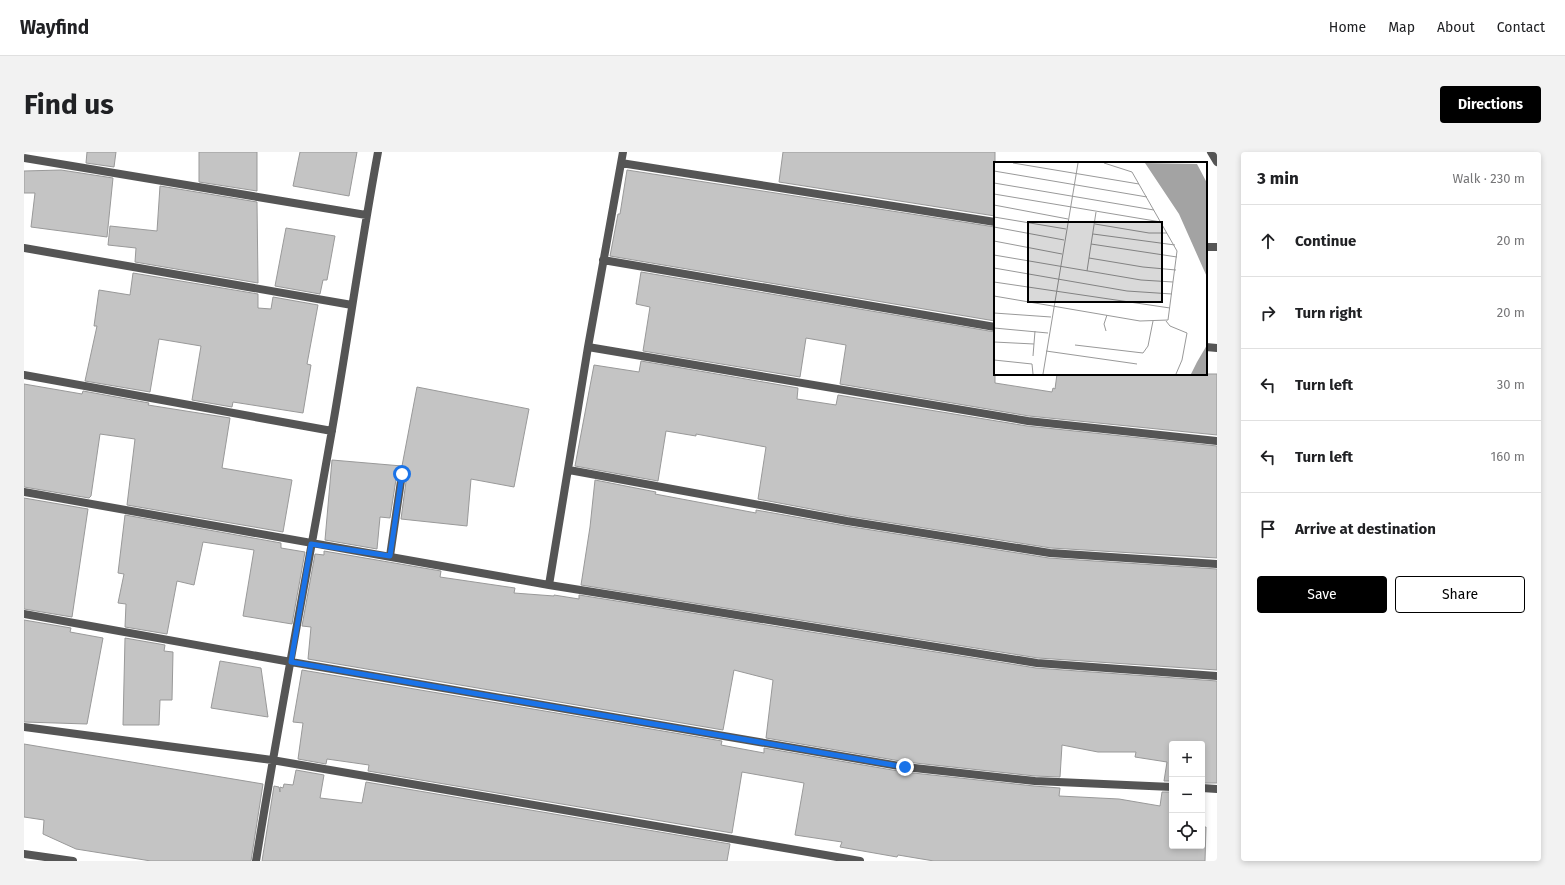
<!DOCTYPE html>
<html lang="en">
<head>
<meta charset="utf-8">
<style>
	body { margin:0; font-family:"Fira Sans",sans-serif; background:#f2f2f2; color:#202124 }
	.controls { position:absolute; right:12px; bottom:12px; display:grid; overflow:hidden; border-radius:4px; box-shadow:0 2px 6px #0003 }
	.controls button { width:36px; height:36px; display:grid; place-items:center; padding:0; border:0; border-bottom:1px solid #e0e0e0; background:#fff; color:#202124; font:20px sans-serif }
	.stop { position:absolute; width:12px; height:12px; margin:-9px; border:3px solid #1a73e8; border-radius:50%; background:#fff }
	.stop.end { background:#1a73e8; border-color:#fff; box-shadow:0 1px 4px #0008 }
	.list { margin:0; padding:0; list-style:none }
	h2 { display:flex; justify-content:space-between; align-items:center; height:52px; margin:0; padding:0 16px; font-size:17px }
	h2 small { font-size:13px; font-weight:400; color:#757577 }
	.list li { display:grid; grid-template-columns:26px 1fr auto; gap:12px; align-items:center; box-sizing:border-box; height:72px; padding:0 16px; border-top:1px solid #e0e0e0 }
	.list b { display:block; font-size:15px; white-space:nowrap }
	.list em { font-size:13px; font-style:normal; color:#757577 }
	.actions { display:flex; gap:8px; padding:12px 16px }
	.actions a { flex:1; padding:9px 0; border:1px solid #000; border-radius:4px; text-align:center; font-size:14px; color:#000 }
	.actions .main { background:#000; color:#fff }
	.icon { flex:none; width:22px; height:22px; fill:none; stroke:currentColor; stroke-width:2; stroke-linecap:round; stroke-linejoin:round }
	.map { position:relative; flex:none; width:1193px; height:709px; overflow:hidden; border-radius:4px }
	header { display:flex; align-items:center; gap:24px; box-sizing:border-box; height:56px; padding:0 20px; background:#fff; border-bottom:1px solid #e0e0e0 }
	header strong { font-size:19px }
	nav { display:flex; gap:22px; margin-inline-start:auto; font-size:14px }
	.intro { display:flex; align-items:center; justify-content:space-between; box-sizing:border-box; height:96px; padding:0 24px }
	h1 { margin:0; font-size:28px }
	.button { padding:10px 18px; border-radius:4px; background:#000; color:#fff; font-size:14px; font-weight:700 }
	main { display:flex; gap:24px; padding:0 24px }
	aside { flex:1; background:#fff; border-radius:4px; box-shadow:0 2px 6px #0003 }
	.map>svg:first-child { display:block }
	.building { fill:#c4c4c4; stroke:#999 }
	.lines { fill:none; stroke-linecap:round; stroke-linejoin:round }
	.lane { stroke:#555; stroke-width:8 }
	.street { stroke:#555; stroke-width:8 }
	.route { stroke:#1a73e8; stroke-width:5 }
	.inset-road { fill:none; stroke:#999; stroke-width:1 }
	.view { fill:#000; fill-opacity:0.15; stroke:#000; stroke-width:2 }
	.inset-edge { fill:none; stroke:#000; stroke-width:2 }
</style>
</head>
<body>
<header>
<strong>Wayfind</strong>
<nav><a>Home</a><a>Map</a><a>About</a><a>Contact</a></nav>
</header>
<div class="intro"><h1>Find us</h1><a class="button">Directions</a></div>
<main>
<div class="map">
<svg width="1193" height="709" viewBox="0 0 1193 709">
	<rect width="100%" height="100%" fill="#fff"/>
	<!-- building -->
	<path class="building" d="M63 0H92L90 15 62 11Z
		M175 0H233V39L175 30Z
		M276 0H333L325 44 269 34Z
		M759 0H971V64L755 30Z
		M37 18 89 26 83 85 7 75 11 41H0V19Z
		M603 18 971 75V169L586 104 594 62H596Z
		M136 34 233 50 234 131 111 110 112 96 84 93 86 74 133 79Z
		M262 76 311 84 303 128H299L296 142 251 134Z
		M617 120 971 180V231L1028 240 1029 236 1031 237 1033 222H1193V283L1005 264 816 232 822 193 782 186 776 225 619 199 626 155 612 152Z
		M109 121 234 142V156L247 157 249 145 294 153 283 212 287 213 279 261 209 250 208 255 168 248 177 194 135 187 126 240 61 229 73 174H70L75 138 106 143Z
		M617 209 774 236 773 247 812 253 814 243 1003 274 1193 294V406L1027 396 824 364 734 347 742 295 672 282V284L642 279 634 329 551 314 570 213 615 220Z
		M0 232 58 242 59 239 125 251 124 253 206 266 198 316 268 328 259 380 103 353 111 287 76 282 67 344 65 346 0 335Z
		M393 235 505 257 490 335 447 327 443 374 377 367 383 322 381 317H376L373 321 366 366 356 365 353 397 301 388 308 308 378 314Z
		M571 328 632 340 631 342 732 361V358L822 374 1025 406 1193 417V518L1014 506 557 433 566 375Z
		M0 346 64 357 48 465 0 457Z
		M101 363 257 391V396L281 400 268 472 219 464 230 398 179 390 170 433 153 429 143 482 101 475 102 452 94 451 100 422 94 421Z
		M300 399 417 419 416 425 491 436 490 441 530 444V443L555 447V443L1012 516 1193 529V631H1178V592H1148V629H1140L1143 610 1111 605 1112 600H1074L1038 593 1036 625 1011 624 882 610 742 586 749 528 710 518 699 578 284 507 287 475 278 474 291 402 300 403Z
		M0 468 47 476 46 480 79 486 63 572 0 570Z
		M101 486 141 493 140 499 149 500 148 548H136L135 573H99Z
		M196 509 237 516 244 565 187 556Z
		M278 518 698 589 697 593 740 601V596L880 620 1010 634 1036 636 1035 644 1095 647 1136 654 1138 640H1148V694H1178V675H1182L1181 709H910L874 703 873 705 816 695 818 690 771 683 780 631 718 620 708 681 344 619 345 613 303 607 302 612 274 607 279 571 269 570Z
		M0 592 239 632 227 709H127L52 697 19 682 20 668 0 665Z
		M272 618 300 623 296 646 338 651 342 630 706 692 703 709H238L250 634 255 635 256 640V635L259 636 260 632 269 633Z"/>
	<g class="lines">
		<!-- lane -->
		<path class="lane" d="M366 404 378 322"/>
		<!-- street -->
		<path class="street" d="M1187 0 1193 10
			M0 6 342 63
			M597 11 971 70
			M1182 95H1193
			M0 96 328 153
			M579 108 971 175
			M564 195 1004 269 1193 289
			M1182 195 1193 196
			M0 223 308 279
			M545 318 823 369 1026 401 1193 412
			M0 340 525 433 1013 511 1193 524
			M525 433 564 195 599 0
			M0 462 267 510 881 615 1011 629 1148 635
			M0 575 248 608 836 709
			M1178 636 1193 637
			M0 702 49 709
			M232 709C255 565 283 422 308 278 324 186 337 92 354 0"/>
	</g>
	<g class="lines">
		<!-- route -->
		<path class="route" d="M378 322 366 404 287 392 267 510 881 615"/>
	</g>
	<!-- overview -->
	<g transform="translate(970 10)">
		<rect width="213" height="213" fill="#fff"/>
		<path d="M151 1 203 2 213 21V115L185 52ZM213 183V212H197L203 200Z" fill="#a3a3a3"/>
		<path class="inset-road" d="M19 1 145 22M0 9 153 35M0 21 160 48M0 32 167 60M0 43 74 57M0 55 72 67M101 62 155 71H173M0 65 70 78M99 72 181 83M0 79 68 92M97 82 183 95M0 93 147 118 179 120M95 96 149 105 182 108M0 106 133 129 178 132M93 109 102 50M0 120 176 146M0 134 146 159 174 158 183 89 138 10 110 1M0 151 57 155M172 159 176 164 193 171 188 198 182 212M0 166 54 171M112 169 110 162 113 153M0 180 40 182M81 183 149 191 154 184 159 159M52 189 143 202M39 194 41 169M0 198 38 202 39 212M49 212 84 1"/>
		<path class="view" d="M34 60H168V140H34Z"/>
		<rect width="213" height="213" class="inset-edge"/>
	</g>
</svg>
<div class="controls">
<button>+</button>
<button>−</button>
<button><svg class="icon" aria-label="locate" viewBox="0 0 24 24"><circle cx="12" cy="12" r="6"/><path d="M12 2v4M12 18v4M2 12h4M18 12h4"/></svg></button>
</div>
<div class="stop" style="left:378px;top:322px"></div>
<div class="stop end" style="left:881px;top:615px"></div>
</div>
<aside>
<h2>3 min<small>Walk · 230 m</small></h2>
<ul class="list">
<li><svg class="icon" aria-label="ahead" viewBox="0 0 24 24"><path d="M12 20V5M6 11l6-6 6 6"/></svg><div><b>Continue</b></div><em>20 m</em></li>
<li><svg class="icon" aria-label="right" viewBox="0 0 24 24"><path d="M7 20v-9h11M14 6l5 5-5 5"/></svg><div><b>Turn right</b></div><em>20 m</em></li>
<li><svg class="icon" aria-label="left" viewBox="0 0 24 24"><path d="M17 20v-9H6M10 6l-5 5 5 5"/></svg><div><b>Turn left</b></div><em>30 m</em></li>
<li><svg class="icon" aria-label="left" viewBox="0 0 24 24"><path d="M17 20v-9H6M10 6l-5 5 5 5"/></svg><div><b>Turn left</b></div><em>160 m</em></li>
<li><svg class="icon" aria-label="arrive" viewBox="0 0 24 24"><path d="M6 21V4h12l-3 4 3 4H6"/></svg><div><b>Arrive at destination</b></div></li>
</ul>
<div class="actions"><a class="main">Save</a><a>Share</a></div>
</aside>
</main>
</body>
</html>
